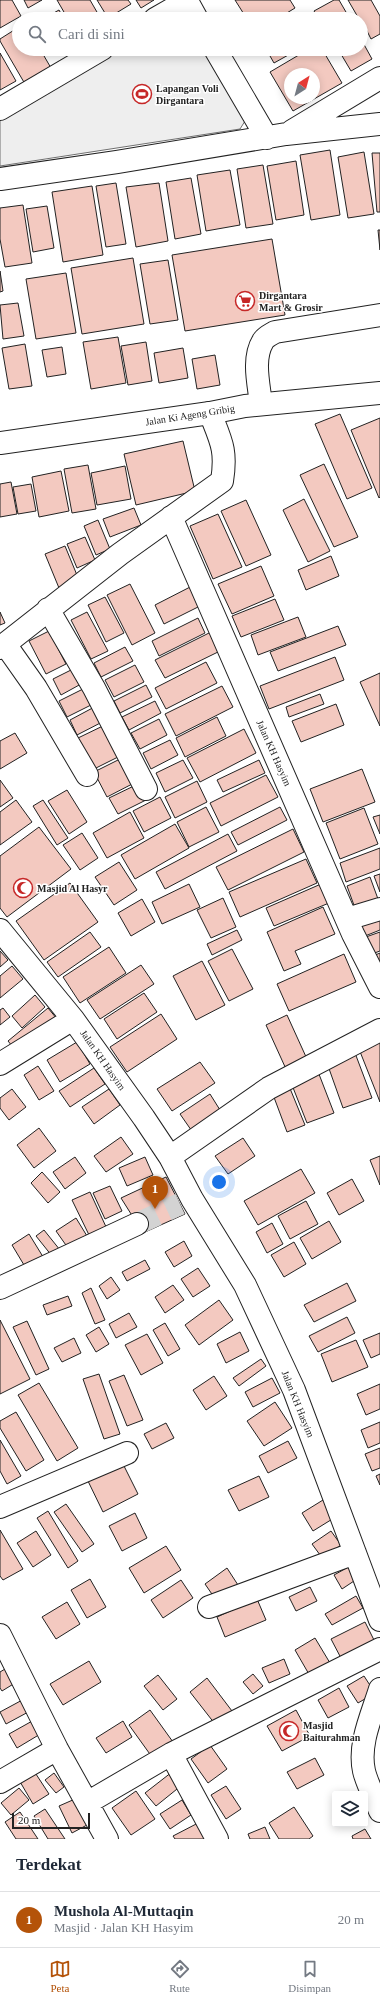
<!DOCTYPE html>
<html lang="id">
<head>
<meta charset="utf-8">
<style>
	body { margin:0; font-family:Georgia,serif; background:#f6f6f7; color:#1f2937 }
	.controls { position:absolute; right:12px; bottom:12px; display:grid; overflow:hidden; border-radius:4px; box-shadow:0 2px 10px #0003 }
	.controls button { width:36px; height:36px; display:grid; place-items:center; padding:0; border:0; border-bottom:1px solid #e0e1e3; background:#fff; color:#1f2937; font:20px sans-serif }
	.compass { position:absolute; left:284px; top:68px; width:36px; height:36px; border-radius:50%; background:#fff; box-shadow:0 2px 10px #0003; rotate:36deg }
	.scale { position:absolute; left:12px; bottom:10px; width:78px; box-sizing:border-box; padding-left:4px; border:2px solid #222; border-top:0; font-size:11px; line-height:14px; white-space:nowrap; color:#222; -webkit-text-stroke:3px #fff; paint-order:stroke }
	.you { position:absolute; left:219px; top:1182px; width:14px; height:14px; margin:-10px; border:3px solid #fff; border-radius:50%; background:#1a73e8; box-shadow:0 0 0 6px #1a73e833 }
	.badge { display:grid; place-items:center; width:26px; height:26px; border-radius:50%; background:#b45309; color:#fff; font-size:13px; font-weight:700 }
	.pin { position:absolute; translate:-50% -33px; filter:drop-shadow(0 1px 2px #0008) }
	.pin::after { content:''; position:absolute; top:21px; width:14px; height:12px; background:inherit; clip-path:polygon(0 0,100% 0,50% 100%) }
	.list { margin:0; padding:0; list-style:none }
	h2 { display:flex; justify-content:space-between; align-items:center; height:52px; margin:0; padding:0 16px; font-size:17px }
	h2 small { font-size:13px; font-weight:400; color:#747a83 }
	.list li { display:grid; grid-template-columns:26px 1fr auto; gap:12px; align-items:center; box-sizing:border-box; height:56px; padding:0 16px; border-top:1px solid #e0e1e3 }
	.list b { display:block; font-size:15px; white-space:nowrap }
	.list p { margin:0; font-size:13px; white-space:nowrap; color:#747a83 }
	.list em { font-size:13px; font-style:normal; color:#747a83 }
	.icon { flex:none; width:22px; height:22px; fill:none; stroke:currentColor; stroke-width:2; stroke-linecap:round; stroke-linejoin:round }
	.map { position:relative; flex:none; width:380px; height:1839px; overflow:hidden }
	.search { position:absolute; background:#fff; box-shadow:0 2px 10px #0003; left:12px; right:12px; top:12px; height:44px; display:flex; align-items:center; gap:10px; box-sizing:border-box; padding:0 14px; border-radius:22px; color:#747a83; font-size:15px }
	.sheet { height:108px; background:#fff }
	nav { display:flex; justify-content:space-around; align-items:center; box-sizing:border-box; height:56px; border-top:1px solid #e0e1e3; background:#fff; font-size:11px; color:#747a83 }
	nav a { display:grid; justify-items:center; gap:2px }
	nav .on { color:#b45309 }
	.map>svg:first-child { display:block }
	.green { fill:#eee; stroke:#6f6f6f }
	.building { fill:#f3c9c0; stroke:#222; fill-rule:evenodd }
	.lines { fill:none; stroke-linecap:round; stroke-linejoin:round }
	.minor-tunnel { stroke:#d3d3d3; stroke-width:22; stroke-dasharray:22 11; stroke-linecap:butt }
	.minor-casing { stroke:#222; stroke-width:24 }
	.primary-casing { stroke:#222; stroke-width:24 }
	.minor { stroke:#fff; stroke-width:22 }
	.primary { stroke:#fff; stroke-width:22 }
	.labels { text-anchor:middle; dominant-baseline:central; stroke-width:3; stroke-linejoin:round; paint-order:stroke }
	.poi-label { font-size:10px; font-weight:bold; fill:#222; stroke:#fff; text-anchor:start }
	.street-label { font-size:10px; fill:#222; stroke:#fff }
</style>
</head>
<body>
<div class="map">
<svg width="380" height="1839" viewBox="0 0 380 1839">
	<rect width="100%" height="100%" fill="#fff"/>
	<!-- green -->
	<path class="green" d="M117 49H205L245 121 240 129 0 166V117Z"/>
	<!-- building -->
	<path class="building" d="M0 0H12L21 16 0 28Z
		M24 0H42L28 8Z
		M57 0H90L101 19H68Z
		M97 0H128L131 4 108 18Z
		M136 0H154L141 8Z
		M235 0H290L295 8 277 19H247Z
		M334 0H339L350 19H319L314 11Z
		M348 0H371L380 16V34L371 39 361 19H359Z
		M59 10 64 19H43Z
		M298 14 301 19H289Z
		M19 27V49H40L51 68 25 84 0 41V39Z
		M361 39 372 59 351 71 338 49H361Z
		M48 49H62L52 55Z
		M266 49H299L274 63Z
		M309 49H322L342 83 293 111 270 72ZM290 74H314V98H290Z
		M0 53 16 81 0 90Z
		M330 150 340 215 311 220 300 155Z
		M364 152 374 214 348 218 338 157Z
		M372 153H380V212H377Z
		M296 161 304 215 276 220 267 166Z
		M263 165 273 224 246 228 237 169Z
		M230 170 240 225 206 231 197 175Z
		M191 178 201 234 175 239 166 182Z
		M116 183 126 244 106 247 96 186Z
		M159 183 168 241 136 247 126 187Z
		M92 186 103 255 63 262 52 192Z
		M23 205 32 263 5 267 0 239V208Z
		M47 206 54 248 33 252 26 209Z
		M378 230H380V250Z
		M272 239 285 315 185 331 172 255Z
		M133 258 144 324 82 334 71 268Z
		M168 260 178 320 150 324 140 264Z
		M0 271 3 291 0 292Z
		M66 273 76 333 36 339 26 279Z
		M18 303 24 336 3 339 0 305Z
		M118 337 126 383 91 389 83 342Z
		M146 342 152 381 128 385 121 346Z
		M25 344 32 386 9 389 2 348Z
		M62 347 66 374 47 377 42 350Z
		M183 348 188 378 159 383 154 353Z
		M215 355 220 385 197 389 192 359Z
		M340 414 372 488 347 499 315 424Z
		M380 418V497L379 498 351 430Z
		M183 441 195 491 136 505 124 454Z
		M324 464 358 537 334 547 300 475Z
		M88 465 96 509 72 513 64 469Z
		M125 466 131 499 97 505 91 473Z
		M61 471 69 511 39 517 32 477Z
		M11 482 17 514 0 517V484Z
		M31 484 36 511 18 514 13 487Z
		M304 499 330 551 308 562 283 510Z
		M246 500 271 555 246 566 221 511Z
		M134 508 141 525 110 537 103 519Z
		M218 514 242 567 213 579 190 526Z
		M98 520 110 549 96 555 84 526Z
		M85 537 95 560 77 568 67 544Z
		M65 546 79 580 59 588 45 554Z
		M331 556 339 576 306 590 298 570Z
		M261 566 274 596 232 614 218 584Z
		M130 584 155 633 132 645 107 595Z
		M194 585 204 604 164 624 155 605Z
		M105 597 124 633 106 642 88 605Z
		M275 599 284 620 241 637 232 616Z
		M0 612 5 623 0 625Z
		M87 612 108 651 91 659 71 620Z
		M298 617 306 637 258 655 251 635Z
		M198 618 205 633 159 656 152 641Z
		M338 626 346 645 278 671 270 652Z
		M49 631 66 664 46 674 29 641Z
		M211 632 220 651 165 678 155 660Z
		M125 647 133 661 101 677 94 663Z
		M335 657 344 680 269 709 260 686Z
		M206 662 217 683 166 709 155 688Z
		M135 665 144 682 114 697 105 680Z
		M73 669 81 684 61 695 53 679Z
		M380 673V726L360 682Z
		M146 685 152 697 120 713 114 701Z
		M89 686 97 702 67 717 59 701Z
		M222 686 233 707 176 736 165 714Z
		M320 694 324 704 289 717 286 707Z
		M155 701 161 713 129 730 122 717Z
		M100 704 108 719 77 735 70 720Z
		M336 704 344 725 301 742 292 721Z
		M217 717 226 736 185 757 176 738Z
		M159 719 167 735 140 749 131 733Z
		M109 723 124 754 94 769 78 738Z
		M244 729 256 753 200 782 187 758Z
		M15 733 27 753 0 769V741Z
		M170 740 178 755 151 769 143 753Z
		M124 757 136 782 107 797 94 772Z
		M183 760 193 778 165 792 156 773Z
		M259 760 265 773 223 792 217 780Z
		M362 769 375 802 323 822 310 789Z
		M266 775 278 797 221 826 210 803Z
		M0 780 13 798 0 807Z
		M197 781 207 802 175 818 165 797Z
		M140 783 148 799 118 814 109 798Z
		M67 790 87 822 69 834 48 801Z
		M160 797 171 818 144 832 133 811Z
		M16 800 32 822 0 845V812Z
		M43 800 68 838 57 845 33 806Z
		M206 807 219 832 189 847 177 822Z
		M280 807 287 820 238 845 231 832Z
		M364 808 378 844 340 859 326 823Z
		M130 812 144 838 107 858 93 833Z
		M380 815V834L373 817Z
		M175 824 189 848 135 879 121 855Z
		M39 827 71 869 7 917 0 908V856Z
		M293 829 304 852 228 890 216 867Z
		M82 833 98 858 80 870 63 845Z
		M228 834 237 851 165 889 156 872Z
		M380 848V869L346 882 340 863Z
		M306 859 317 883 240 917 229 892Z
		M119 862 137 890 114 905 95 877Z
		M380 874V892L374 876Z
		M370 877 378 899 355 908 347 886Z
		M70 883 98 922 44 960 16 921Z
		M189 884 200 907 162 924 152 902Z
		M321 884 329 903 274 926 266 908Z
		M223 898 236 927 211 938 197 910Z
		M142 899 155 922 131 936 118 913Z
		M323 907 335 934 295 951 301 964 284 971 267 932Z
		M380 913V930L360 938 354 923Z
		M237 930 242 940 212 955 207 944Z
		M90 932 101 947 58 977 47 962Z
		M380 932V951L369 955 363 938Z
		M109 947 126 973 80 1003 63 977Z
		M232 949 253 989 229 1001 208 961Z
		M0 951 8 960 0 967Z
		M380 953V968L373 956Z
		M344 954 356 982 289 1011 277 984Z
		M202 961 225 1005 196 1020 173 976Z
		M141 965 154 984 100 1019 87 1000Z
		M12 966 23 979 0 998V976Z
		M144 993 157 1012 117 1039 104 1019Z
		M35 995 45 1007 22 1028 12 1016Z
		M3 1008 10 1017 0 1025V1010Z
		M48 1008 57 1019 17 1052 8 1041Z
		M161 1014 177 1039 127 1072 110 1047Z
		M287 1015 307 1059 286 1069 266 1025Z
		M380 1036V1102L357 1044Z
		M77 1042 90 1064 60 1082 47 1060Z
		M355 1053 372 1098 343 1108 327 1063Z
		M200 1062 215 1083 172 1111 157 1089Z
		M38 1066 54 1091 39 1100 24 1075Z
		M94 1068 105 1084 70 1107 59 1091Z
		M317 1069 334 1113 307 1123 290 1080Z
		M289 1086 305 1125 287 1132 272 1092Z
		M12 1089 26 1107 9 1120 0 1108V1098Z
		M109 1089 120 1105 94 1124 82 1107Z
		M210 1094 225 1118 196 1137 180 1114Z
		M39 1128 56 1151 34 1168 17 1145Z
		M121 1137 133 1154 106 1172 94 1156Z
		M243 1138 255 1156 228 1174 215 1156Z
		M380 1156V1185L370 1160Z
		M75 1157 86 1173 65 1189 53 1172Z
		M145 1157 153 1175 127 1186 119 1168Z
		M301 1169 315 1193 258 1225 244 1201Z
		M42 1172 60 1192 48 1203 31 1183Z
		M166 1177 185 1214 143 1233 121 1198Z
		M352 1179 364 1201 339 1215 327 1193Z
		M110 1186 122 1211 105 1219 93 1193Z
		M90 1192 107 1229 90 1237 72 1200Z
		M306 1201 318 1224 290 1239 278 1216Z
		M76 1218 87 1236 68 1248 56 1231Z
		M329 1221 341 1242 312 1259 300 1238Z
		M272 1223 283 1244 267 1253 256 1232Z
		M44 1230 60 1250 52 1256 36 1236Z
		M29 1234 45 1260 27 1270 12 1245Z
		M184 1241 192 1256 174 1267 165 1252Z
		M294 1242 306 1264 284 1277 271 1255Z
		M145 1260 150 1269 127 1281 122 1272Z
		M198 1268 210 1286 193 1297 181 1279Z
		M111 1277 120 1290 107 1299 99 1286Z
		M347 1283 356 1301 314 1322 304 1305Z
		M173 1285 184 1300 165 1313 155 1297Z
		M91 1288 105 1320 95 1324 82 1293Z
		M68 1296 72 1306 47 1315 43 1305Z
		M219 1300 233 1320 199 1345 185 1325Z
		M129 1313 137 1327 116 1338 109 1324Z
		M347 1317 355 1333 318 1352 309 1336Z
		M0 1320 30 1379 0 1394Z
		M27 1321 49 1369 36 1375 13 1327Z
		M165 1323 180 1349 168 1356 153 1330Z
		M99 1327 109 1344 96 1352 86 1335Z
		M240 1332 249 1351 226 1363 217 1344Z
		M380 1333V1354L371 1358 363 1340Z
		M147 1334 163 1363 141 1375 125 1345Z
		M74 1338 81 1353 62 1362 54 1348Z
		M356 1340 368 1367 332 1382 321 1354Z
		M261 1359 266 1366 239 1386 233 1378Z
		M99 1374 120 1434 104 1439 83 1379Z
		M124 1375 143 1420 127 1426 109 1381Z
		M214 1376 227 1396 206 1410 193 1390Z
		M272 1378 280 1393 253 1407 245 1392Z
		M39 1383 78 1448 57 1461 18 1395Z
		M380 1384V1409L366 1415 357 1394Z
		M275 1402 292 1428 264 1446 247 1421Z
		M16 1412 44 1460 26 1471 0 1428V1421Z
		M380 1422V1443L368 1448 361 1430Z
		M166 1423 174 1438 152 1449 144 1434Z
		M0 1440 21 1476 7 1484 0 1471Z
		M288 1441 297 1458 268 1473 259 1456Z
		M380 1448V1468L372 1471 365 1454Z
		M122 1462 138 1494 103 1512 87 1479Z
		M380 1474V1485L376 1476Z
		M259 1476 269 1497 239 1511 228 1490Z
		M323 1500 334 1518 313 1531 302 1513Z
		M66 1504 94 1544 82 1552 54 1512Z
		M48 1511 78 1561 68 1568 37 1518Z
		M135 1513 147 1538 122 1551 109 1526Z
		M0 1530 23 1569 3 1580 0 1576Z
		M36 1531 51 1555 33 1567 17 1543Z
		M331 1531 341 1545 323 1559 312 1544Z
		M166 1546 181 1570 144 1593 129 1568Z
		M352 1565 360 1577 342 1589 334 1575Z
		M227 1568 238 1585 216 1600 205 1584Z
		M90 1579 106 1607 87 1618 71 1590Z
		M181 1580 193 1598 163 1618 151 1600Z
		M310 1587 317 1601 296 1611 289 1597Z
		M356 1596 363 1608 332 1625 325 1614Z
		M257 1599 266 1620 225 1637 217 1617Z
		M67 1602 80 1624 56 1639 42 1617Z
		M365 1622 376 1644 342 1660 331 1639Z
		M315 1638 330 1663 310 1676 295 1650Z
		M284 1659 290 1674 269 1683 262 1668Z
		M89 1661 101 1682 63 1705 50 1684Z
		M5 1669 15 1683 2 1691 0 1688V1672Z
		M253 1674 263 1686 253 1694 243 1682Z
		M158 1675 177 1699 163 1710 144 1686Z
		M364 1676 375 1693 358 1703 347 1686Z
		M207 1678 232 1711 215 1724 190 1692Z
		M339 1688 349 1707 328 1718 318 1700Z
		M26 1698 32 1710 6 1724 0 1712Z
		M150 1710 173 1742 152 1757 129 1725Z
		M296 1710 310 1736 282 1751 267 1726Z
		M34 1720 42 1733 17 1748 9 1734Z
		M123 1721 132 1737 106 1753 96 1738Z
		M210 1745 227 1769 208 1783 191 1759Z
		M315 1758 324 1775 297 1789 287 1772Z
		M34 1771 49 1794 33 1804 19 1780Z
		M172 1772 182 1785 156 1806 145 1793Z
		M54 1773 64 1787 56 1793 45 1780Z
		M226 1786 241 1809 226 1819 211 1795Z
		M19 1788 29 1800 11 1815 1 1803Z
		M136 1791 155 1819 131 1835 112 1808Z
		M75 1799 87 1825 72 1833 59 1806Z
		M182 1800 191 1815 170 1829 160 1814Z
		M294 1807 313 1836 309 1839H279L269 1823Z
		M45 1809 65 1839H48L34 1816Z
		M20 1812 38 1839H16L5 1822Z
		M200 1822 208 1837 204 1839H175L173 1836Z
		M265 1827 270 1839H250L248 1834Z
		M365 1829 371 1839H353L352 1836Z"/>
	<g class="lines">
		<!-- minor-tunnel -->
		<path class="minor-tunnel" d="M137 1224 180 1204"/>
		<!-- minor casing -->
		<g class="minor-casing">
			<path id="minor" d="M187 1 197 19
				M155 19 188 0
				M215 49 267 138
				M0 109 102 49
				M292 131 380 78
				M0 179 117 162 286 134 380 124
				M261 404C259 385 252 359 263 341 265 337 272 334 275 332L380 315
				M171 517 353 934 380 987
				M48 609 94 688 146 789
				M5 644 36 688 87 775
				M0 648 120 554 222 481C227 450 221 441 210 413
				M347 919 380 909
				M0 930 73 1019 144 1118 170 1157 192 1199 245 1285 294 1390 380 1620
				M0 1064 73 1019
				M170 1157 269 1088 380 1030
				M0 1288 137 1224
				M0 1507 127 1453
				M209 1607 355 1553
				M0 1635 57 1749 107 1839
				M380 1689C372 1715 358 1744 364 1771 367 1784 375 1798 380 1811
				M171 1754 217 1839
				M0 1782 57 1749
				M87 1803 171 1754 380 1649"/>
		</g>
		<!-- primary casing -->
		<g class="primary-casing">
			<path id="primary" d="M0 443 210 413 245 406 380 393"/>
		</g>
		<!-- minor -->
		<use href="#minor" class="minor"/>
		<!-- primary -->
		<use href="#primary" class="primary"/>
	</g>
	<!-- icons -->
	<defs>
		<g id="stadium-ring" transform="scale(1)"><circle r="9.5" fill="#fff" stroke="#c62828" stroke-width="1.5"/><path d="M0-5a6.5 5 0 1 0 0 10a6.5 5 0 1 0 0-10ZM-3.5-1.8h7v3.6h-7Z" fill="#c62828"/></g>
		<g id="supermarket-ring" transform="scale(1)"><circle r="9.5" fill="#fff" stroke="#c62828" stroke-width="1.5"/><path d="M-6-5.5h2.5l.6 2H6L4.5 2H-2.5L-4.4-4H-6ZM-1.5 3.2a1.3 1.3 0 1 0 .1 0ZM3 3.2a1.3 1.3 0 1 0 .1 0Z" fill="#c62828"/></g>
		<g id="mosque-ring" transform="scale(1)"><circle r="9.5" fill="#fff" stroke="#c62828" stroke-width="1.5"/><path d="M3.5-4.9A6 6 0 1 0 3.5 4.9A5 5 0 1 1 3.5-4.9Z" fill="#c62828"/></g>
	</defs>
	<g fill-rule="evenodd">
		<use href="#stadium-ring" x="142" y="94"/>
		<use href="#supermarket-ring" x="245" y="301"/>
		<use href="#mosque-ring" x="23" y="888"/>
		<use href="#mosque-ring" x="289" y="1731"/>
	</g>
	<g class="labels">
		<!-- poi labels -->
		<g class="poi-label">
			<text x="156" y="88">Lapangan Voli<tspan x="156" dy="12">Dirgantara</tspan></text>
			<text x="259" y="295">Dirgantara<tspan x="259" dy="12">Mart &amp; Grosir</tspan></text>
			<text x="37" y="888">Masjid Al Hasyr</text>
			<text x="303" y="1725">Masjid<tspan x="303" dy="12">Baiturahman</tspan></text>
		</g>
		<!-- street labels -->
		<g class="street-label">
			<text transform="translate(190 415) rotate(-9)">Jalan Ki Ageng Gribig</text>
			<text transform="translate(274 753) rotate(66)">Jalan KH Hasyim</text>
			<text transform="translate(103 1060) rotate(55)">Jalan KH Hasyim</text>
			<text transform="translate(298 1404) rotate(68)">Jalan KH Hasyim</text>
		</g>
	</g>
</svg>
<div class="controls">
<button><svg class="icon" aria-label="layers" viewBox="0 0 24 24"><path d="M12 4l9 5-9 5-9-5zM3 14l9 5 9-5"/></svg></button>
</div>
<svg class="compass" viewBox="-18 -18 36 36"><path d="M0-13l5 13h-10z" fill="#e53935"/><path d="M0 13l5-13h-10z" fill="#747a83"/></svg>
<div class="scale">20 m</div>
<div class="you"></div>
<div class="pin badge" style="left:155px;top:1209px">1</div>
<div class="search"><svg class="icon" aria-label="search" viewBox="0 0 24 24"><circle cx="10" cy="10" r="6"/><path d="M15 15l6 6"/></svg>Cari di sini</div>
</div>
<section class="sheet">
<h2>Terdekat<small></small></h2>
<ul class="list">
<li><span class="badge">1</span><div><b>Mushola Al-Muttaqin</b><p>Masjid · Jalan KH Hasyim</p></div><em>20 m</em></li>
</ul>
</section>
<nav>
<a class="on"><svg class="icon" aria-label="map" viewBox="0 0 24 24"><path d="M3 6l6-2 6 2 6-2v14l-6 2-6-2-6 2zM9 4v14M15 6v14"/></svg>Peta</a>
<a><svg class="icon" aria-label="directions" viewBox="0 0 24 24"><path d="M12 3l9 9-9 9-9-9zM9 14v-3h6M13 9l2 2-2 2"/></svg>Rute</a>
<a><svg class="icon" aria-label="saved" viewBox="0 0 24 24"><path d="M7 4h10v16l-5-4-5 4z"/></svg>Disimpan</a>
</nav>
</body>
</html>
